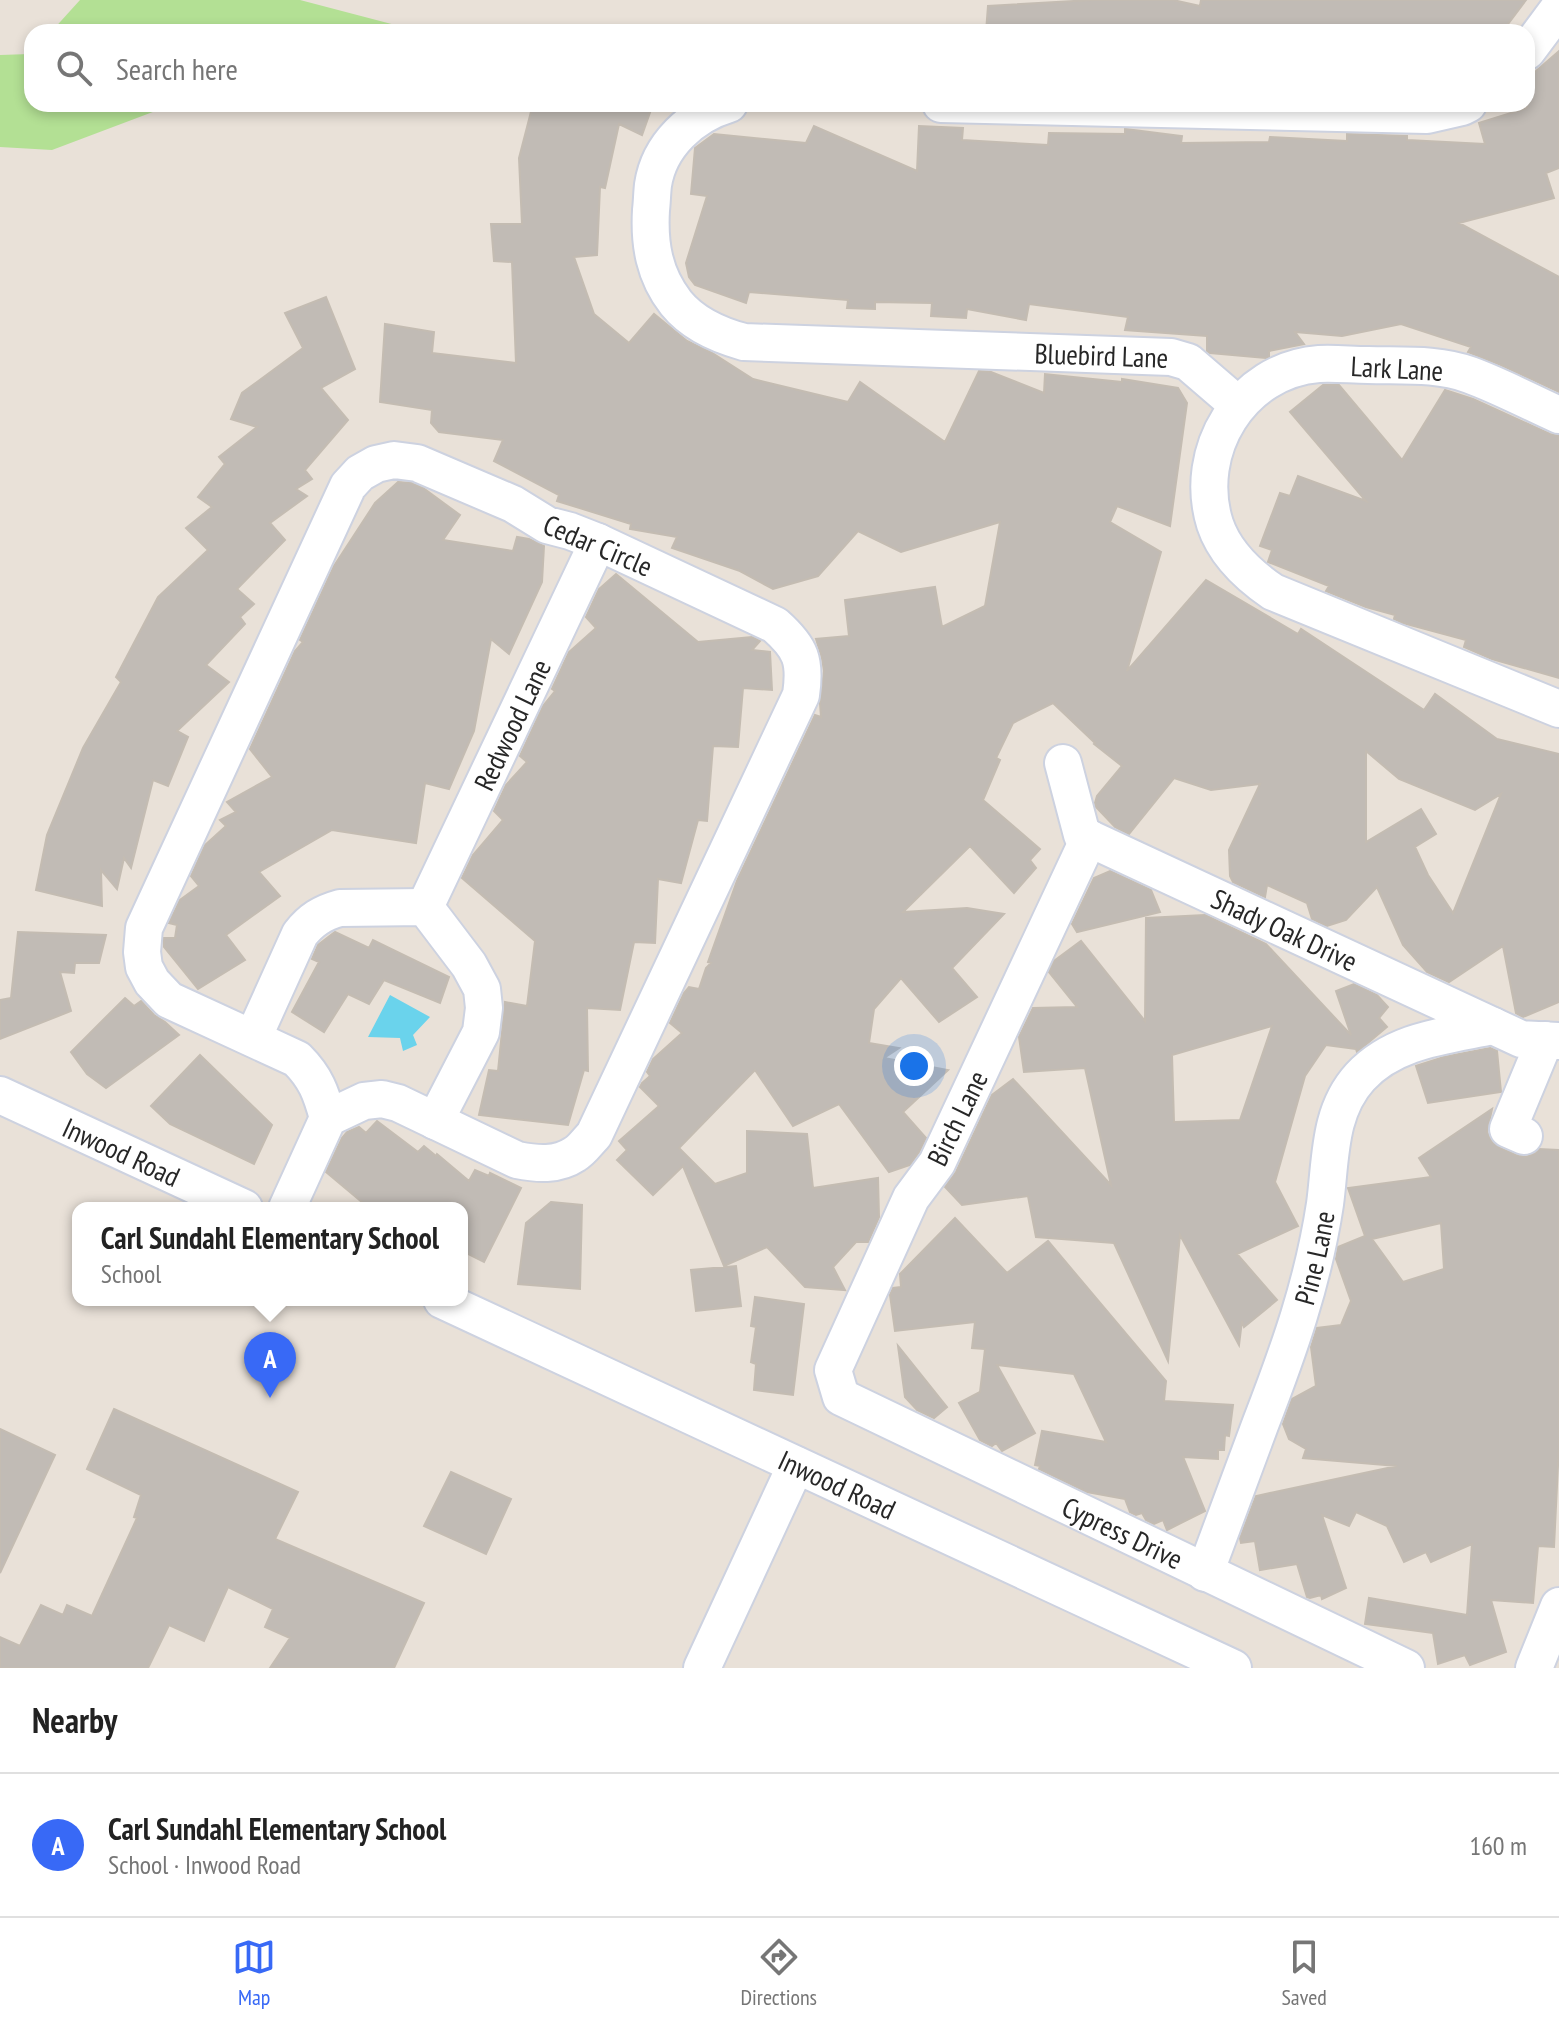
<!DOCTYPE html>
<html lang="en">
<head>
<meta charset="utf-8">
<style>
	body { margin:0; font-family:"PT Sans Narrow",sans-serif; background:#f6f6f6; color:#222 }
	.you { position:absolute; left:914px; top:1066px; width:28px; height:28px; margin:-20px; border:6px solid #fff; border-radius:50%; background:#1a73e8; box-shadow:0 0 0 12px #1a73e833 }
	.badge { display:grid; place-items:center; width:52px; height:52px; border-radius:50%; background:#3869f6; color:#fff; font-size:26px; font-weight:700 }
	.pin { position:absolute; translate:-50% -66px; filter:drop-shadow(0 2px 4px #0008) }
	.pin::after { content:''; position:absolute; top:42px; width:28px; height:24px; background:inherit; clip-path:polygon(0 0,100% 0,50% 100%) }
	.popup { position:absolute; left:72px; top:1202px; width:396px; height:104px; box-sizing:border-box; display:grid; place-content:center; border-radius:16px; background:#fff; filter:drop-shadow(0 2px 6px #0005); font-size:26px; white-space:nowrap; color:#767676 }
	.popup b { font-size:30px; color:#222 }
	.popup::after { content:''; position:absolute; left:50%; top:100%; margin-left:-16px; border:16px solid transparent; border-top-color:#fff }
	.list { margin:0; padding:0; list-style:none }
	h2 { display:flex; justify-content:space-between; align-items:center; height:104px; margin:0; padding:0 32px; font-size:34px }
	h2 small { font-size:26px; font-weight:400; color:#767676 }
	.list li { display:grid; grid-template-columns:52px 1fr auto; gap:24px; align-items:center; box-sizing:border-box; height:144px; padding:0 32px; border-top:2px solid #e0e0e0 }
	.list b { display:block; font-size:30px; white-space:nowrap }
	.list p { margin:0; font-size:26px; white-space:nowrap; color:#767676 }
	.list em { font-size:26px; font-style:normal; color:#767676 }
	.icon { flex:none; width:44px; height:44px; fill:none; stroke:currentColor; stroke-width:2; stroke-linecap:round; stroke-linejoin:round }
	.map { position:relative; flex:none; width:1559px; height:1668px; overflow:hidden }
	.search { position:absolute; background:#fff; box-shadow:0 4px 12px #0003; left:24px; right:24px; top:24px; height:88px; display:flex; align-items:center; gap:20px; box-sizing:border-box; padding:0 28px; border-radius:24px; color:#767676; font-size:30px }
	.sheet { height:248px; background:#fff }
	nav { display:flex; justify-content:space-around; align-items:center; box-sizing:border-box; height:112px; border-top:2px solid #e0e0e0; background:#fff; font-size:22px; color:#767676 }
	nav a { display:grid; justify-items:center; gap:4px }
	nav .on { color:#3869f6 }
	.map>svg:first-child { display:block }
	.green { fill:#b3e094 }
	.water { fill:#6ad3ec }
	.building { fill:#c1bbb5; stroke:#c4bcb2; stroke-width:2; fill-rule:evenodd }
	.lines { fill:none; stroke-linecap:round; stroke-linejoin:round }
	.minor-casing { stroke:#cdd2e0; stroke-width:40 }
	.minor { stroke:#fff; stroke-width:36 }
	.labels { text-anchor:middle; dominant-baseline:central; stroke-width:7; stroke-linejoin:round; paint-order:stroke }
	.street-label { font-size:28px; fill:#272727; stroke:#fff }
</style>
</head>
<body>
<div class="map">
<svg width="1559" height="1668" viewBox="0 0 1559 1668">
	<rect width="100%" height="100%" fill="#e9e1d8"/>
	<!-- green -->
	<path class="green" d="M80 0H300L422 32H51Z
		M32 52V104H174L52 150 0 147V55L30 54Z"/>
	<!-- water -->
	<path class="water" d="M390 995 430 1017 413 1035 417 1045 403 1051 400 1038 368 1037Z"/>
	<!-- building -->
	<path class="building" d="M1091 0H1173L1200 6 1201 0H1526L1502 32H986L988 6Z
		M1559 51V168L1546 173 1554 198 1459 223 1559 277V392L1501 365 1468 352 1471 347 1401 324 1342 336 1295 332 1304 344 1269 351V357L1266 358 1210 353 1207 351V336L1125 330 1128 317 1029 304 1026 320 967 309 966 318 931 316 932 303 875 302V309L847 308 848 300 749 292 746 303 695 285 689 277 686 263 707 196 691 194 695 148 714 134 806 143 814 126 917 171 919 126 963 128 962 140 1048 145 1049 133 1125 134V129L1182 136 1181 143 1269 142 1270 137 1347 141V134L1407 136V140L1485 144 1479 123 1527 108V79Z
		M533 104H653L642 135 619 124 605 188 600 187 597 255 574 257 594 314 629 343 654 314 687 341 712 353 753 379 848 402 860 382 945 442 979 371 991 372 1044 393 1045 374 1122 382V379L1178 388 1187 403 1170 526 1117 506 1110 522 1161 552 1127 671 1206 580 1298 634 1301 629 1424 710 1435 694 1497 739 1559 754V1002L1523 1017 1516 1013 1503 946 1449 982 1427 972 1403 945 1377 887 1346 920 1327 926 1312 919 1307 903 1267 885 1265 897 1233 882 1230 876 1229 850 1260 784 1211 790 1174 778 1129 834 1115 827 1096 807 1095 803 1097 796 1122 766 1094 744 1095 743 1053 703 1013 723 996 758 1000 760 983 800 1040 849 1030 860 1036 868 1014 893 970 846 903 912 967 908 1004 914 952 968 977 997 939 1022 901 978 874 1009 869 1043 899 1048 884 1058 948 1070 903 1112 926 1138 919 1152 910 1165 889 1172 839 1104 793 1126 755 1070 679 1148 715 1184 747 1173V1131L807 1134 813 1188 878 1178 879 1217 868 1242H856L833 1267 845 1290 805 1287 767 1247 724 1266 683 1166 653 1195 617 1160 627 1150 619 1141 659 1106 640 1087 642 1083 650 1076 647 1072 653 1059 682 1033 670 1023 684 993 689 987 699 989 706 968 711 963 708 962 737 881 815 715 821 717 820 703 824 671 822 658 816 639 849 636 845 600 935 587 942 627 985 606 1000 522 901 552 858 531 818 576 773 589 740 571 672 548 677 537 630 529 631 524 557 501 559 495 494 461 503 440 439 432 431 423 432 410 380 402 385 324 434 332 432 353 516 363 512 262 494 261 491 224H522L519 158ZM1366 751 1399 779 1475 810 1501 794 1453 913 1428 875 1415 847 1436 834 1421 809 1366 842Z
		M326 297 355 369 321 388 348 420 305 470 312 479 296 489 307 496 270 523 285 540 237 589 254 604 240 617 245 624 206 665 229 682 177 731 188 737 168 786 153 780 131 868 124 858 117 889 101 870 102 906 36 890 47 835 83 748 121 682 116 677 158 597 208 550 186 528 212 507 198 497 225 464 219 457 257 427 231 419 242 393 303 348 285 313Z
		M1323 385H1339L1402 460 1445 390 1473 399 1550 434 1559 436V678L1492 659 1464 647 1466 640 1403 623 1394 619 1395 615 1366 607 1326 591 1329 586 1268 562 1272 550 1260 546 1280 493 1290 496 1298 476 1366 501 1290 412Z
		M398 482 411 483 423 488 460 515 443 540 513 551 517 537 529 539 544 546 542 582 509 654 491 639 474 731 449 789 425 783 416 843 332 830 259 872 280 896 226 935 245 960 198 989 164 947V938H175L177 925 169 923 180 900 199 886 191 876 205 845 226 826 220 820 236 812 227 802 272 777 250 749 295 651 303 642 300 640 334 566 375 503Z
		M616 574 698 642 752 637 760 641 752 650 770 652 772 690 743 688 738 747 713 746 707 821 698 820 681 883 658 879 655 943 634 942 620 1010 587 1008 588 1071 584 1070 568 1125 479 1115 489 1070 498 1071 505 1002 527 1006 535 941 462 878 473 855 503 820 494 811 506 785 527 762 520 756 543 706 555 691 552 689 569 652 596 628 586 617 599 589Z
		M1110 871 1151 890 1160 912 1077 932 1072 924 1094 878Z
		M1205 915 1266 944 1351 1035 1336 991 1354 984 1377 995 1388 1007 1379 1018 1387 1027 1357 1052 1356 1049 1326 1045 1305 1076 1275 1182 1298 1226 1237 1254 1277 1300 1244 1327 1242 1321 1239 1345 1180 1235 1168 1361 1114 1243 1036 1237 1028 1196 962 1205 945 1187 956 1172 992 1095 1013 1079 1111 1185 1085 1068 1024 1072 1019 1037 1033 1008 1077 1007 1049 972 1054 961 1081 941 1145 1021 1146 918ZM1272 1026 1240 1120 1174 1122 1172 1055Z
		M18 932 106 935 99 963H75L74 973 60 972 71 1011 0 1039V1000L11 998Z
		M335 932 369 948 373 940 449 977 440 1003 384 980 369 1004 348 994 324 1032 292 1012 319 962 312 959 318 945Z
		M125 998 134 1006 141 1001 154 1015 165 1022 179 1035 106 1088 87 1074 71 1052Z
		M1490 1048 1497 1051 1501 1092 1428 1103 1416 1066 1444 1057Z
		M200 1055 272 1125 254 1164 170 1124 151 1106Z
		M1492 1109 1487 1132 1492 1142 1500 1148 1516 1155 1526 1157 1536 1153 1539 1149 1559 1150V1445L1554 1547 1538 1546 1533 1603 1491 1600 1506 1652 1470 1665 1465 1655 1438 1664 1433 1633 1365 1624 1369 1598 1467 1615 1472 1544 1431 1562 1426 1552 1404 1562 1387 1526 1356 1512 1349 1526 1322 1515 1346 1588 1322 1599 1321 1595 1310 1598 1307 1597 1297 1564 1260 1570 1255 1541 1241 1543 1240 1538 1256 1496 1397 1466 1303 1458 1306 1449 1289 1439 1283 1424 1292 1399 1316 1386 1311 1347 1317 1328 1341 1325 1351 1301 1336 1259 1338 1247 1365 1236 1348 1188 1431 1177 1419 1158ZM1441 1223 1444 1269 1403 1282 1372 1239Z
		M377 1121 418 1152 424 1146 436 1156 437 1154 469 1181 475 1170 489 1176 490 1173 521 1188 484 1262 462 1251V1208H369L326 1172 342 1138 347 1132 359 1127 366 1133Z
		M551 1202 582 1205 580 1289 518 1284 526 1223Z
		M955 1218 1007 1273 1048 1241 1166 1381 1164 1401 1233 1405 1229 1436 1225 1435 1224 1450H1218V1459L1183 1457 1205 1511 1167 1530 1163 1520 1154 1524 1146 1520 1142 1513 1136 1515 1130 1512 1125 1499 1087 1492 1039 1469 1040 1466 1035 1465 1042 1431 1106 1442 1074 1374 997 1365 1035 1433 1002 1451 996 1443 992 1446 980 1440 959 1403 980 1392 985 1349 972 1348 975 1322 895 1331 890 1295 893 1288 901 1287 900 1274Z
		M736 1266 741 1306 696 1311 691 1270Z
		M755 1297 804 1304 793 1395 754 1390 756 1364 751 1362 756 1327 751 1326Z
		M898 1346 947 1407 934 1418 917 1410 905 1397Z
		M114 1409 298 1492 275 1539 424 1603 394 1668H270L290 1638 265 1627 273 1609 228 1587 204 1641 169 1625 148 1668H0V1637L20 1646 41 1605 63 1615 67 1605 92 1616 137 1518 134 1517 141 1495 87 1469Z
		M0 1429 55 1455 0 1573Z
		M451 1472 511 1499 486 1554 424 1526Z"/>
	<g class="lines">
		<!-- minor casing -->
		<g class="minor-casing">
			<g id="minor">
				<path d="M1527 51 1559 8"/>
				<path id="s1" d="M729 104C692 115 659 145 653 185 652 193 652 202 651 210 649 244 654 275 676 303 693 324 718 335 744 342L1171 357 1188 362 1238 405"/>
				<path d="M941 104 1427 115 1462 107 1468 104"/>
				<path d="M1559 415C1530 402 1500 386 1470 375 1438 363 1401 366 1368 365 1352 365 1335 363 1319 364 1241 370 1192 451 1215 524 1225 554 1248 575 1273 592L1559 709"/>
				<path id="s2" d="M1063 763 1082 835 1521 1039 1559 1041"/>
				<path id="s3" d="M1089 838 937 1163 911 1198 833 1370 841 1397 1406 1668"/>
				<path id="s4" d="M425 907 598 542"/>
				<path d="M253 1038 300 934C311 920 322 913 340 908L425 907 469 965 482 989 484 1008 481 1032 435 1121"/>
				<path id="s5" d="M0 1095 244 1208"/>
				<path d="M1524 1136 1508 1129 1545 1040"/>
				<path d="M287 1208 328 1118 364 1101 382 1099 398 1103 517 1160C537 1164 557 1166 575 1154 582 1150 588 1141 594 1135L801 695C806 661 801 648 775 625L598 542 570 531 547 525 513 504 417 463 394 460 376 464 360 473 348 486 144 928 142 952 144 967 152 982 169 1000 297 1059C316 1078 321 1093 328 1118"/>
				<path id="s6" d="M442 1300 1233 1668"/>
				<path id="s7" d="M1205 1573C1223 1524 1242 1474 1260 1425 1289 1350 1313 1283 1325 1204 1331 1160 1328 1112 1360 1077 1394 1040 1445 1036 1493 1026"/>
				<path d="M702 1668 796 1465"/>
				<path d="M1534 1668 1559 1606"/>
			</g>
		</g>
		<!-- minor -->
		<use href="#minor" class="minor"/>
	</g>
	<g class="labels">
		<!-- street labels -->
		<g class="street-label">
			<text stroke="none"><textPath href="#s1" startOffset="678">Bluebird Lane</textPath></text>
			<text transform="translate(1397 368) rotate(3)">Lark Lane</text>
			<text transform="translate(598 545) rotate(23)">Cedar Circle</text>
			<text stroke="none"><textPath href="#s4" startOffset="202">Redwood Lane</textPath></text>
			<text stroke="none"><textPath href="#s2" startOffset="298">Shady Oak Drive</textPath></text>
			<text transform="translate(957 1118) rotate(-64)">Birch Lane</text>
			<text stroke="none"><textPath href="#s5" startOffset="134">Inwood Road</textPath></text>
			<text stroke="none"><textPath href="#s7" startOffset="334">Pine Lane</textPath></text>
			<text stroke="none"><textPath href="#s6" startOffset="436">Inwood Road</textPath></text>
			<text stroke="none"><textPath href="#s3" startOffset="932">Cypress Drive</textPath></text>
		</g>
	</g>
</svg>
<div class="you"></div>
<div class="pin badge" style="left:270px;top:1398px">A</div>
<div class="popup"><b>Carl Sundahl Elementary School</b>School</div>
<div class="search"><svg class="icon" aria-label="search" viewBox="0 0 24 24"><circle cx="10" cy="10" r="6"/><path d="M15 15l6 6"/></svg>Search here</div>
</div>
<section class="sheet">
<h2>Nearby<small></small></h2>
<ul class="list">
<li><span class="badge">A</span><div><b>Carl Sundahl Elementary School</b><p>School · Inwood Road</p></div><em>160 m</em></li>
</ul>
</section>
<nav>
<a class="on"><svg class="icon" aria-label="map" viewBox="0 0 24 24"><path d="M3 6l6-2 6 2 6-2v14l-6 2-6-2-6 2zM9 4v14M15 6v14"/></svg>Map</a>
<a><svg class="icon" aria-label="directions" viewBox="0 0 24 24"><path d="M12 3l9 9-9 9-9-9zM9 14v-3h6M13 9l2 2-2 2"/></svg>Directions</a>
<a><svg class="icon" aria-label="saved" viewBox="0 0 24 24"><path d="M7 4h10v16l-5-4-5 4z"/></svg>Saved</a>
</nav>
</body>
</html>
